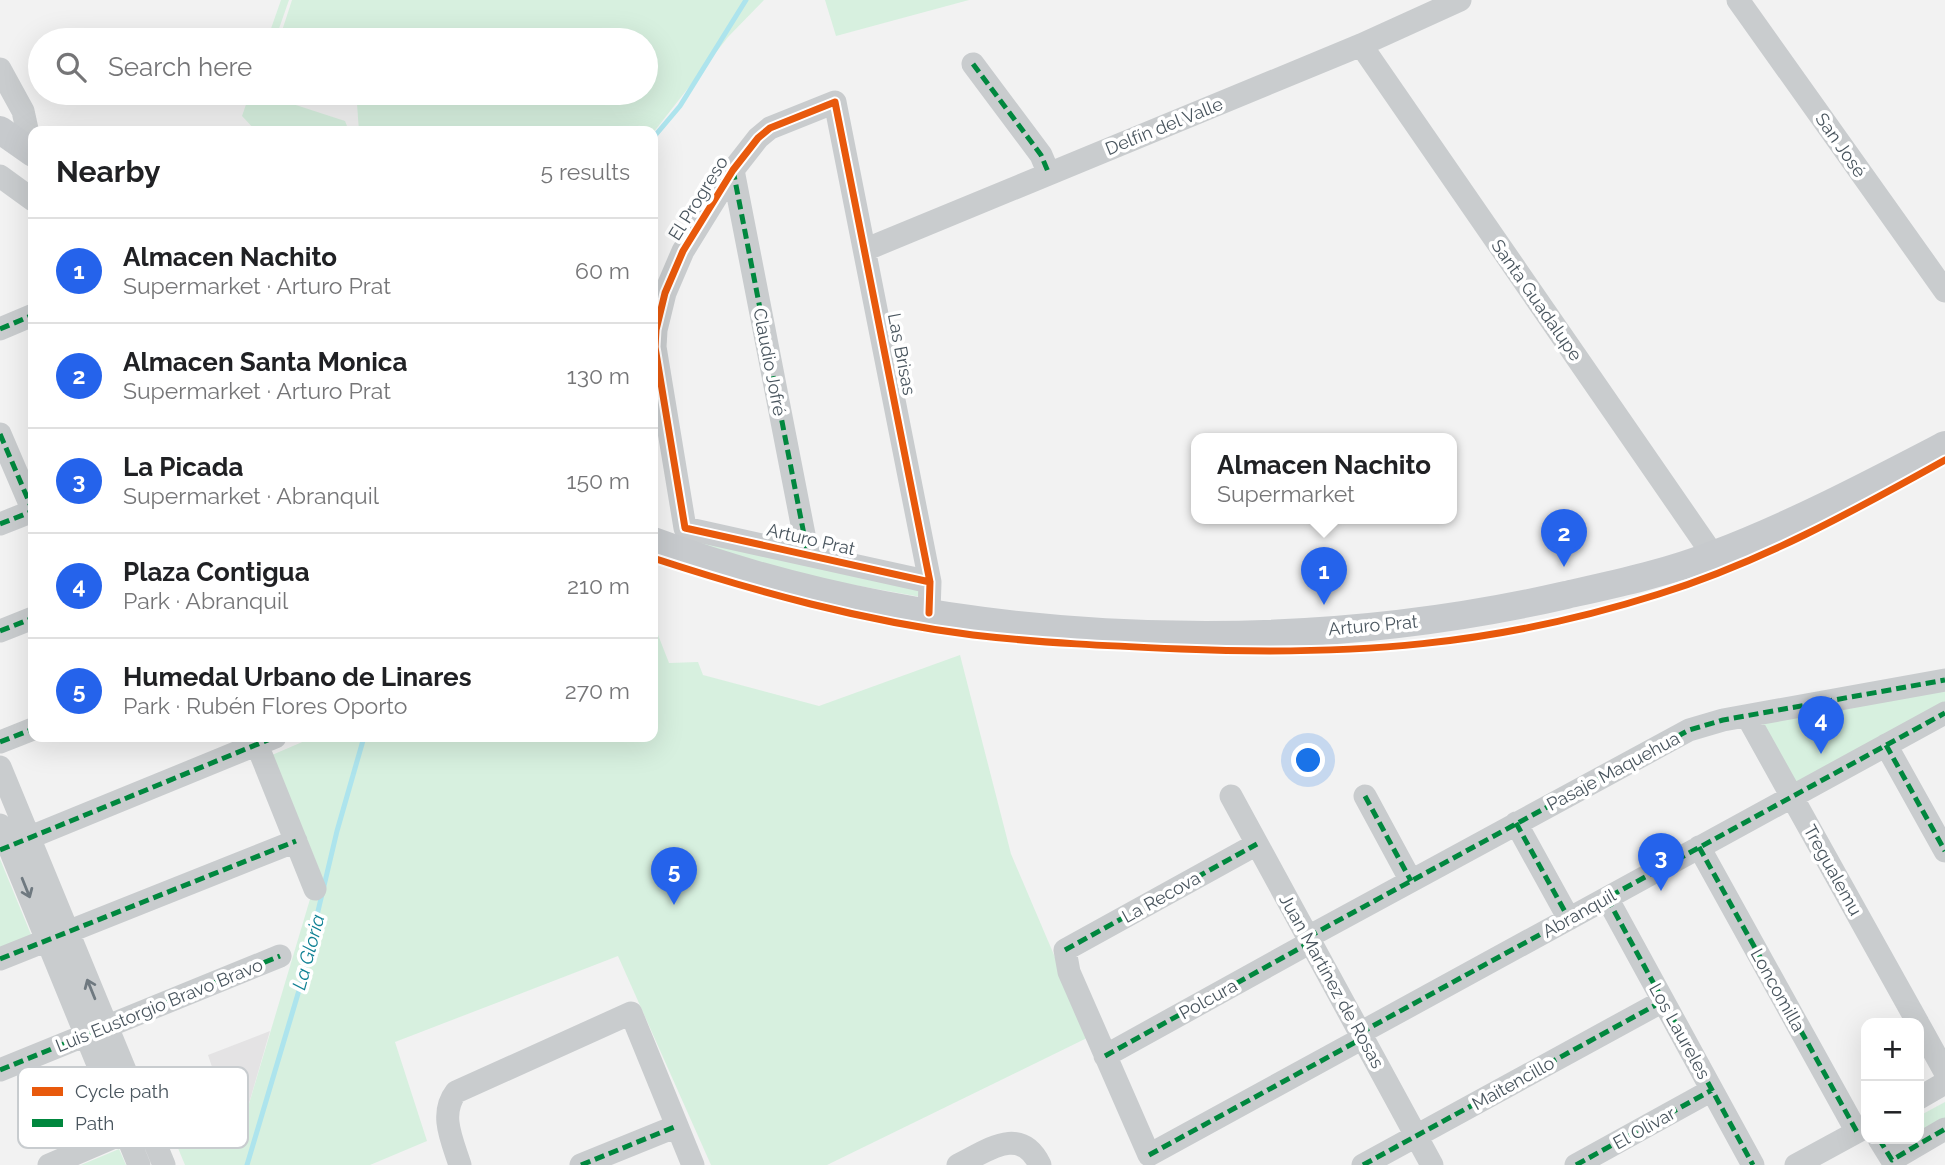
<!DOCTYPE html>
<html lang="en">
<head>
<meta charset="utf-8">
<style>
	body { margin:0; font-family:Raleway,sans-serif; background:#f6f6f6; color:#202124 }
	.controls { position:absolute; right:21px; bottom:21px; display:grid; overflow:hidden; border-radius:14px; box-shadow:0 7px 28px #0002 }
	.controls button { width:63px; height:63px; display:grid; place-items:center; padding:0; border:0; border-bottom:2px solid #e0e0e0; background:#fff; color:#202124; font:35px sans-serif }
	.you { position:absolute; left:1309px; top:761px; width:24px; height:24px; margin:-18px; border:5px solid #fff; border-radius:50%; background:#1a73e8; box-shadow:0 0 0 10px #1a73e833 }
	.badge { display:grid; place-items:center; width:46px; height:46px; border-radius:50%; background:#2563eb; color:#fff; font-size:23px; font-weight:700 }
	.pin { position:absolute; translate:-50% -58px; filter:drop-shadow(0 2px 4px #0008) }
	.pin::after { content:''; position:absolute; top:37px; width:24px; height:21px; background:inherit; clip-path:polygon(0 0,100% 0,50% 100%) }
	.popup { position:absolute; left:1191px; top:433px; width:266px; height:91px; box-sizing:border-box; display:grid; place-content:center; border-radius:14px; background:#fff; filter:drop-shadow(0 2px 5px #0005); font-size:23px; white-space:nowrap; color:#757577 }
	.popup b { font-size:26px; color:#202124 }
	.popup::after { content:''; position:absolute; left:50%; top:100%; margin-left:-14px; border:14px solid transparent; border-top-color:#fff }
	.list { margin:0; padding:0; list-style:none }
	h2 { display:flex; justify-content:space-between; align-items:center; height:91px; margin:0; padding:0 28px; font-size:30px }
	h2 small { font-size:23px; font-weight:400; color:#757577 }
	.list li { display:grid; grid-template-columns:46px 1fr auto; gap:21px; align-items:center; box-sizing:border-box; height:105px; padding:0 28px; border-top:2px solid #e0e0e0 }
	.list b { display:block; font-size:26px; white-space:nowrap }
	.list p { margin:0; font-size:23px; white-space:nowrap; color:#757577 }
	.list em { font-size:23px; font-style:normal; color:#757577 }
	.icon { flex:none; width:38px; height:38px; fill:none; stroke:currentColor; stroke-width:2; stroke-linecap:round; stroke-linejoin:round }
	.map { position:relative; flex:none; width:1945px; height:1165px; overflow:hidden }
	.search { position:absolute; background:#fff; box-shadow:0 7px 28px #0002; left:28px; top:28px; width:630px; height:77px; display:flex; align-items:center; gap:18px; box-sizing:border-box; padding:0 24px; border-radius:38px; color:#757577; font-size:26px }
	.panel { position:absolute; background:#fff; box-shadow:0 7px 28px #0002; left:28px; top:126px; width:630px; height:616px; border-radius:14px }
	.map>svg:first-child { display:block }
	.education { fill:#e4e3e4 }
	.green { fill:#d7f0df }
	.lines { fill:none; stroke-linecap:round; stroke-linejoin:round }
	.stream { stroke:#ade4ed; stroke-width:5 }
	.minor { stroke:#c9ccce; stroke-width:23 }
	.major { stroke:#c7cacd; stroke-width:28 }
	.quiet { stroke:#00873e; stroke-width:5; stroke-dasharray:10 5; stroke-linecap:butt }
	.cycleway-casing { stroke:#fff; stroke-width:11 }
	.cycleway { stroke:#e8590c; stroke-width:7 }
	.oneway { stroke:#6f7980 }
	.labels { text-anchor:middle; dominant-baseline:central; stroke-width:7; stroke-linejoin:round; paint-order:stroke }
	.street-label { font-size:18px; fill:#49555e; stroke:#fff }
	.water-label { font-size:19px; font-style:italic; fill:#0f8194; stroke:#fff }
	.key { fill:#fff; stroke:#c8cccf; stroke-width:2 }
	.key-label { font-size:19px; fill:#49555e }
</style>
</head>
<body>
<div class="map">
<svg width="1945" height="1165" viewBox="0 0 1945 1165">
	<rect width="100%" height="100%" fill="#f2f2f2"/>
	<!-- education -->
	<path class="education" d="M270 1031 248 1107 173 1136 166 1115 221 1094 208 1055Z"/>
	<!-- green -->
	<path class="green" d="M281 0H289L275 40H267Z
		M292 0H764L728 37 653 133 637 131 640 125 636 131H359L357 104 280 93H646V40H279Z
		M825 0H969L836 36Z
		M250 93H259L345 121 349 131H256L242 116Z
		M691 537 921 586V597L787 573 689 543Z
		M653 622 669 663 698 662 703 675 819 706 960 655 1011 854 1089 1037 827 1165H711L618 956 395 1042 427 1141 370 1165H185L173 1136 248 1107 319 869 272 755 314 737H653Z
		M1945 691V709L1800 789 1760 720Z
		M0 859 32 937 0 951Z
		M1945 1102V1123L1919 1137V1116Z
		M119 1149 126 1165H81Z"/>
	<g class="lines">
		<!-- stream -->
		<path class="stream" d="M653 138 680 106 746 0
			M247 1165 300 987 337 831 364 737"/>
		<!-- minor -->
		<path class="minor" d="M1738 0 1945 291
			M1361 45 1713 555
			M973 64 1041 155 1049 174
			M0 69 23 111 32 152
			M733 170 808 555
			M0 176 33 200
			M867 249 1361 45 1460 0
			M0 329 33 315
			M0 434 33 511
			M0 524 33 511
			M929 613 930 582 835 102 770 128 758 138 733 170 683 251 665 293 656 330 655 347 685 528 930 582
			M0 631 33 618
			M1747 716 1918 1023
			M254 737 315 889
			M0 742 33 729
			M1886 745 1945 851
			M0 767 164 1165
			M1231 796 1432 1165
			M1365 796 1411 881
			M1516 823 1569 919
			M0 825 139 1165
			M16 843 275 737
			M1257 844 1065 950 1069 972 1149 1155 1363 1038
			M1699 847 1857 1132
			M1607 898 1753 1165
			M1308 937 1689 730 1723 720 1945 680
			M0 959 296 841
			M1919 1025 1945 1072
			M1360 1033 1945 713
			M1105 1056 1311 942
			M0 1070 280 956
			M1919 1098 1945 1083
			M1879 1139 1892 1160 1945 1129
			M49 1165 140 1126
			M460 1165C452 1140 439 1114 456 1092L631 1013 693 1165
			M581 1165 677 1126
			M958 1165C987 1151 1020 1124 1040 1165
			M1363 1165 1663 1001
			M1576 1165 1712 1090
			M1796 1165 1866 1127"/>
		<!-- major -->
		<path class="major" d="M0 130 33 153
			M653 541C934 645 1274 662 1566 595 1615 584 1667 573 1715 554 1794 524 1870 484 1945 445"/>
		<!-- quiet -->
		<path class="quiet" d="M973 64 1041 155 1049 174
			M733 170 808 555
			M0 329 33 315
			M0 434 33 511
			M0 524 33 511
			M0 631 33 618
			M0 742 33 729
			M1886 745 1945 851
			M1365 796 1411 881
			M1516 823 1569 919
			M1699 847 1857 1132
			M0 850 275 737
			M1607 898 1753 1165
			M1308 937 1689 730 1723 720 1945 680
			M1065 950 1257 844
			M0 959 296 841
			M1360 1033 1945 713
			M1105 1056 1311 942
			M0 1070 280 956
			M1879 1139 1892 1160 1945 1129
			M1149 1155 1363 1038
			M581 1165 677 1126
			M1363 1165 1663 1001
			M1576 1165 1712 1090"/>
		<!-- cycleway casing -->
		<g class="cycleway-casing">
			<path id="cycleway" d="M653 558C757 592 863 621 973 635 1042 643 1111 646 1181 649 1352 656 1495 646 1659 594 1761 562 1852 512 1945 460
				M929 613 930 582 835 102 770 128 758 138 733 170 683 251 665 293 656 330 655 347 685 528 930 582"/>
		</g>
		<!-- cycleway -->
		<use href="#cycleway" class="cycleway"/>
	</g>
	<!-- one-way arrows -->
	<defs><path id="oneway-shaft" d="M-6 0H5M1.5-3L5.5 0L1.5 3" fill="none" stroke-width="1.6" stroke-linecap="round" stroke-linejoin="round" transform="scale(1.75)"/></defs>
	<g class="oneway">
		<use href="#oneway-shaft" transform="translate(26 888) rotate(68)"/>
		<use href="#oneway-shaft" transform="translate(91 989) rotate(-112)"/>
	</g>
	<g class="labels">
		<!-- street labels -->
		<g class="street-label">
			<text transform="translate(1164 126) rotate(-22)">Delfín del Valle</text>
			<text transform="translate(1841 145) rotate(55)">San José</text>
			<text transform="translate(698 198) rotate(-58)">El Progreso</text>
			<text transform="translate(1537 300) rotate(55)">Santa Guadalupe</text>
			<text transform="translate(902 354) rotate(79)">Las Brisas</text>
			<text transform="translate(770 362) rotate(79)">Claudio Jofré</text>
			<text transform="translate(811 539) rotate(13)">Arturo Prat</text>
			<text transform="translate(1373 625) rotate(-5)">Arturo Prat</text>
			<text transform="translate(1613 771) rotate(-28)">Pasaje Maquehua</text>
			<text transform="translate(1833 870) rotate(61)">Tregualemu</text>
			<text transform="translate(1161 897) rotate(-29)">La Recova</text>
			<text transform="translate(1579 913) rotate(-29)">Abranquil</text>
			<text transform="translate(1332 981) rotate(61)">Juan Martínez de Rosas</text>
			<text transform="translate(1778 990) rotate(61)">Loncomilla</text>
			<text transform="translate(1208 999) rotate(-29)">Polcura</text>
			<text transform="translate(159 1005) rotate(-22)">Luis Eustorgio Bravo Bravo</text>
			<text transform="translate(1680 1031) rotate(61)">Los Laureles</text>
			<text transform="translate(1513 1083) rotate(-29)">Maitencillo</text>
			<text transform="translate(1644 1128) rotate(-29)">El Olivar</text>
		</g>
		<!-- water labels -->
		<g class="water-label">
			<text transform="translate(308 952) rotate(-75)">La Gloria</text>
		</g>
	</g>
	<!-- legend -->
	<rect x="18" y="1067" width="230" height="81" rx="10" class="key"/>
	<rect x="32" y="1087" width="31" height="9" fill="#e8590c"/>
	<rect x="32" y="1119" width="31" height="8" fill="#00873e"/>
	<g class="key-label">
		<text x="75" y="1098">Cycle path</text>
		<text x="75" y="1130">Path</text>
	</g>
</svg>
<div class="controls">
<button>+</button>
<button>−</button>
</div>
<div class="you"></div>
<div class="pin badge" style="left:1324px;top:605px">1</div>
<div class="popup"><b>Almacen Nachito</b>Supermarket</div>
<div class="pin badge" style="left:1564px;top:567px">2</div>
<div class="pin badge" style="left:1661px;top:891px">3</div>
<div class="pin badge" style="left:1821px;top:754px">4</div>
<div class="pin badge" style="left:674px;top:905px">5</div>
<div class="search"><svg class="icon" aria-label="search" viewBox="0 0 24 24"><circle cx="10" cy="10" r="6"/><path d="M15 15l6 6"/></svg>Search here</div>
<section class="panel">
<h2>Nearby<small>5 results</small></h2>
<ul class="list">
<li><span class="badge">1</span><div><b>Almacen Nachito</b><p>Supermarket · Arturo Prat</p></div><em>60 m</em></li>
<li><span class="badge">2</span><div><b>Almacen Santa Monica</b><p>Supermarket · Arturo Prat</p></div><em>130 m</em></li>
<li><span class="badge">3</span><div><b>La Picada</b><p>Supermarket · Abranquil</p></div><em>150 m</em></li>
<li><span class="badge">4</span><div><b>Plaza Contigua</b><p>Park · Abranquil</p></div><em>210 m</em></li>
<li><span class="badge">5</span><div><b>Humedal Urbano de Linares</b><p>Park · Rubén Flores Oporto</p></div><em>270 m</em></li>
</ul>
</section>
</div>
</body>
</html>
